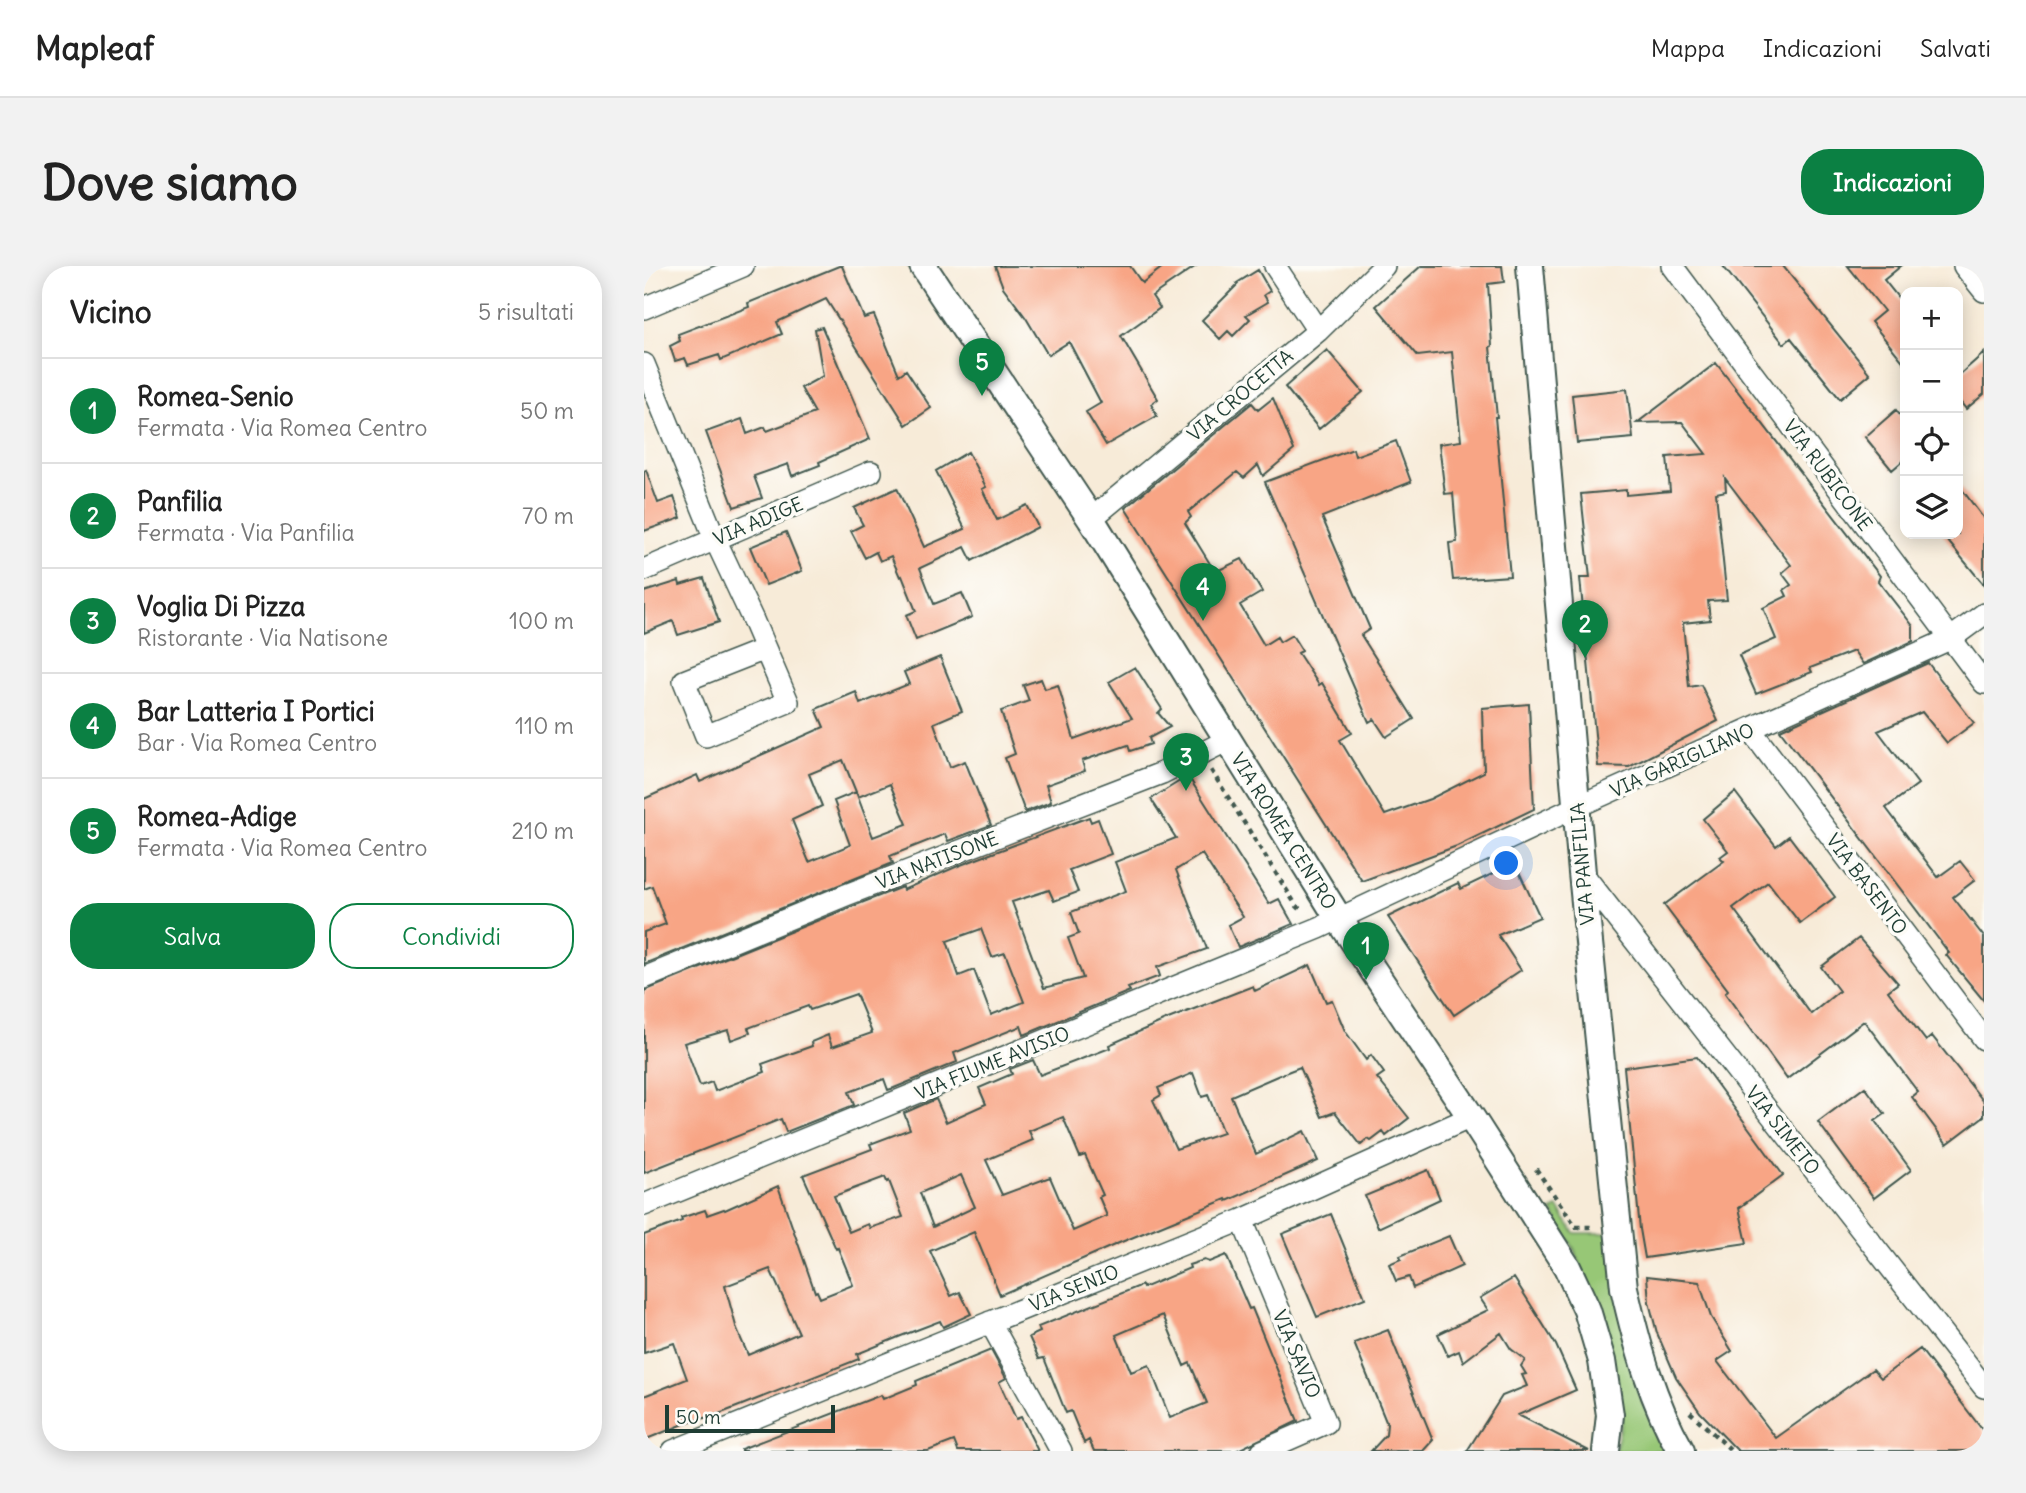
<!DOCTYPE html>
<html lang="it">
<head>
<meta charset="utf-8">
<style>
	body { margin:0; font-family:Delius,sans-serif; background:#f2f2f2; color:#222 }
	.controls { position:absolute; right:21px; top:21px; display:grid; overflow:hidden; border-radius:14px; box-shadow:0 4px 18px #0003 }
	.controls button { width:63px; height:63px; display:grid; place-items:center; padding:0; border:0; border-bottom:2px solid #e0e0e0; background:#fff; color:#222; font:35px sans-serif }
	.scale { position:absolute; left:21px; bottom:18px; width:170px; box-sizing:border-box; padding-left:7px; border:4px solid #1f3d34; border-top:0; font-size:19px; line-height:24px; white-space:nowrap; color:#1f3d34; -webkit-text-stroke:5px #fdfcf7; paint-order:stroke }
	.you { position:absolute; left:863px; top:598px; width:24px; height:24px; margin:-18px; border:5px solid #fff; border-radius:50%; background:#1a73e8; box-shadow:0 0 0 10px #1a73e833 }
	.badge { display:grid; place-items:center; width:46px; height:46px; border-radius:50%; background:#0b8043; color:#fff; font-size:23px; font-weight:700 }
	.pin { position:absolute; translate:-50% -58px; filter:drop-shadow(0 2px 4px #0008) }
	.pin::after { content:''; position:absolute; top:37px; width:24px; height:21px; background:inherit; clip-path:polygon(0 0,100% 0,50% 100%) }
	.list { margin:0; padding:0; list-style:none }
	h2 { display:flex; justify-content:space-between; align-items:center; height:91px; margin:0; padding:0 28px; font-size:30px }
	h2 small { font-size:23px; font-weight:400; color:#767676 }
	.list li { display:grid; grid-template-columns:46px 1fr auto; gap:21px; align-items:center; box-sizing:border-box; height:105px; padding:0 28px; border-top:2px solid #e0e0e0 }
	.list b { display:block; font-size:26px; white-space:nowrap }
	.list p { margin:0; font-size:23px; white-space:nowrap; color:#767676 }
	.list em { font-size:23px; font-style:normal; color:#767676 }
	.actions { display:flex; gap:14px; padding:21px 28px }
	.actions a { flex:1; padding:16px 0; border:2px solid #0b8043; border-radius:28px; text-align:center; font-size:24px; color:#0b8043 }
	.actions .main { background:#0b8043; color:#fff }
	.icon { flex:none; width:38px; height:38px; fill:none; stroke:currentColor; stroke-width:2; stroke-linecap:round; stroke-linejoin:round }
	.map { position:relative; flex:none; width:1340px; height:1185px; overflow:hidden; border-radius:28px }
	header { display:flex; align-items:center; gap:42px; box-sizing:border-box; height:98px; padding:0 35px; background:#fff; border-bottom:2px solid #e0e0e0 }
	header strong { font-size:33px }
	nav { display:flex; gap:38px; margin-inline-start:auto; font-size:24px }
	.intro { display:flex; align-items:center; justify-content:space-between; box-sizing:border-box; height:168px; padding:0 42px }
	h1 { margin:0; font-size:49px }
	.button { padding:18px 32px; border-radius:28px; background:#0b8043; color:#fff; font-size:24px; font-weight:700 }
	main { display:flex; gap:42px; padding:0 42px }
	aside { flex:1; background:#fff; border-radius:28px; box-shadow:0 4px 18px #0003 }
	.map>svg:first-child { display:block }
	.green { fill:#97c776; stroke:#5b8255; stroke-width:2 }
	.building { fill:#f8a585; fill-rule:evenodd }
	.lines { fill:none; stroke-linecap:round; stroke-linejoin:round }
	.minor-casing { stroke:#3f574d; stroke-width:24 }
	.tertiary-casing { stroke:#3f574d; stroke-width:30 }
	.path { stroke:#3f574d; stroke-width:4.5; stroke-dasharray:5 5; stroke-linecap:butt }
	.minor { stroke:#fff; stroke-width:21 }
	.tertiary { stroke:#fff; stroke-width:26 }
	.labels { text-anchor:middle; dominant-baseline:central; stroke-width:7; stroke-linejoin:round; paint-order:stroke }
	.street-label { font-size:19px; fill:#1f3d34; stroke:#fdfcf7 }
</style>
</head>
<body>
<header>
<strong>Mapleaf</strong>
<nav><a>Mappa</a><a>Indicazioni</a><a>Salvati</a></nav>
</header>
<div class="intro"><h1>Dove siamo</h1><a class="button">Indicazioni</a></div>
<main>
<aside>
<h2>Vicino<small>5 risultati</small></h2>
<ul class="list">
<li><span class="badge">1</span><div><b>Romea-Senio</b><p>Fermata · Via Romea Centro</p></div><em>50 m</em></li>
<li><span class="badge">2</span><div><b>Panfilia</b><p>Fermata · Via Panfilia</p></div><em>70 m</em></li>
<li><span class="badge">3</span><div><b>Voglia Di Pizza</b><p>Ristorante · Via Natisone</p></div><em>100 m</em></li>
<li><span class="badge">4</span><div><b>Bar Latteria I Portici</b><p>Bar · Via Romea Centro</p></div><em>110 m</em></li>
<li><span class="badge">5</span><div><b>Romea-Adige</b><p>Fermata · Via Romea Centro</p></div><em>210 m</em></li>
</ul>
<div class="actions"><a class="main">Salva</a><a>Condividi</a></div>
</aside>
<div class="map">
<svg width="1340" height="1185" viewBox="0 0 1340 1185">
	<rect width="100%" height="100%" fill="#fdfcf7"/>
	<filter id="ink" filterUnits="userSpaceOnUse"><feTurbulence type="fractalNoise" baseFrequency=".0143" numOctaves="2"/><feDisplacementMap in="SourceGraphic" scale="14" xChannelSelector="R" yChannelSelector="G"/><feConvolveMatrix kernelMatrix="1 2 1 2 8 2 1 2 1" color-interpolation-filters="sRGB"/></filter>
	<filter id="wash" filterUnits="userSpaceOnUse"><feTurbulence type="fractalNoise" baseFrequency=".00686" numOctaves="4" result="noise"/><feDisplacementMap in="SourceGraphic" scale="28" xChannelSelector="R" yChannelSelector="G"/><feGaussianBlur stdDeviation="1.57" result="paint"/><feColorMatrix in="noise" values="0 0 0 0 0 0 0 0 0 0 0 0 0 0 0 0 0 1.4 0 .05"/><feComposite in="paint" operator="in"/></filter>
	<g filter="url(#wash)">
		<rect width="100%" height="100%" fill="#f7ebd8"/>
		<!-- green -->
		<path class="green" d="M914 942 931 967H966L988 1105 998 1136 1026 1185H971L977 1159 975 1123 946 1022 930 983 908 945Z"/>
		<g id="blocks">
			<!-- building -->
			<path class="building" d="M195 0H198L220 52 230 49 255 109 262 104 287 142 262 159 182 33 133 56 138 68 77 94 75 89 44 99 41 92 31 95 26 80 36 75 34 68 105 41 104 37Z
				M351 0H486L498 17 520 0H552L508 30 516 42 477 70 514 133 507 138 513 150 462 179 442 146 457 137 425 76 404 89 382 52 359 21Z
				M777 0H858L860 16 844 18 848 80 846 81 853 151H851L866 310 809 314 805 277 813 276 809 227 801 228 795 178 817 175 808 86 774 90 732 40Z
				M1079 0H1139L1226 108 1196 133 1147 72 1140 78Z
				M1204 0H1257L1240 14 1261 40V98L1227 56 1240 45Z
				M614 4 626 25 620 29 624 36 602 49 606 53 589 70 584 65 576 73 558 54 594 18 593 17Z
				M178 61 226 173 175 196 176 199 148 210 144 198 110 210 118 232 90 241 62 166 98 153 103 168 121 161 123 165 171 147 157 122 179 110 171 63Z
				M683 84 719 126 675 163 641 121Z
				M1340 87V128L1322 143 1314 133V110Z
				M1072 97 1236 310 1234 315 1269 360V375L1219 398 1210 385 1166 402 1168 406 1112 428 1095 389 1132 373 1119 342 1143 330 1140 324 1147 319 1138 307 1147 299 1081 212 1082 225 1072 227 1083 334 1064 335 1066 354 1039 357 1045 421 1057 419 1074 455 985 501 954 500 936 312H946L937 228 982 224V229L1026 225 1023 191 1062 188 1038 156 993 157Z
				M983 123 989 172 933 177 928 129Z
				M629 132 650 184 619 210 614 199 600 212 593 206 544 246 547 251 541 257 571 306 598 293 618 326 596 339 620 379 633 371 636 376 648 369 658 385 654 387 675 419 678 417 708 467 696 474 741 549 786 533 840 506 838 442 885 438 890 543 813 580 718 615 481 242 608 137 614 144Z
				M1252 144 1261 156V193L1248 204 1221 171Z
				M752 175 767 216 678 251 726 363 717 369 770 453 742 471 730 453 725 456 621 216 709 183 711 190Z
				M324 186 342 221 338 223 353 254 383 239 394 261 328 295 321 281 276 302 290 338 318 327 328 351 272 374 262 349 272 345 258 310 256 311 247 290 236 295 232 286 221 292 207 265 219 259 210 242 253 222 280 281 321 263 292 205Z
				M2 204 14 237 30 231 37 252 0 265V205Z
				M1314 218 1340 253V319L1298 268H1314Z
				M142 266 158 305 122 319 106 281Z
				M60 312 75 356 34 369 29 355 0 367V326L35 315 36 319Z
				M296 391 318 445 290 457 306 501 321 495 347 559 304 575 301 568 246 590 249 597 0 698V666L22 658 8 620 0 623V533L53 509 56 516 180 461 172 443 212 426 216 438 265 418 260 406ZM199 494 212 526 190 535 206 579 165 596 148 554 178 540 165 508ZM246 518 263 558 229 571 212 526 214 531Z
				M1284 397 1330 457 1303 477 1278 446 1234 465 1274 518 1242 542 1294 611 1316 595 1331 614 1309 631 1340 671V735L1302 689 1305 687 1136 464Z
				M491 401 518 443 514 447 526 461 505 472 507 478 486 485 484 479 438 495 441 505 402 519 407 536 381 546 361 492 371 488 357 445 385 435 379 419 397 413 401 423 414 419 430 473 488 452 465 416Z
				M544 510 625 638 635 633 649 658 594 681 584 659 599 651 558 588 532 604 563 683 513 701 516 710 484 722 486 725 380 769 377 760 310 787 313 796 250 822 244 824 240 813 205 826 210 839 142 866 137 853 0 907V725L207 641 258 621 259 624 314 600 445 551 447 556 454 553 467 588 425 604 434 626 410 635 405 624 368 636 400 722 439 712 424 672 435 668 427 646 482 625 471 596 532 572 507 533ZM337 663 348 691 361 687 380 736 347 749 330 704 315 710 303 675ZM212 728 228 767 188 781 184 769 167 776 168 780 118 798 121 806 71 825 68 816 56 820 40 777 84 764 87 774 106 767 104 762 164 740 166 744Z
				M1091 526 1132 580 1145 570 1191 631 1156 657 1124 616 1089 642 1167 748 1195 725 1177 701 1215 672 1254 717 1244 725 1282 775 1288 770 1340 836V850L1303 878 1268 831 1274 826 1220 755 1143 813 1081 727 1084 724 1020 639 1080 595 1076 591 1084 585 1059 553Z
				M871 597 896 651 854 669 877 704 810 749 744 651 814 617 817 623Z
				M666 699 682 736 688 734 701 765 722 794 727 789 740 807 733 812 765 852 742 870 739 866 727 875 724 873 717 879 691 846 678 851 656 801 638 808 587 830 612 888 660 865 674 895 583 935 582 933 475 977 356 1029 330 966 286 985 307 1030 316 1026 327 1048 299 1061 296 1055 257 1070 213 1088 215 1093 75 1148 40 1158 0 1174V1130L43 1113 30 1077 0 1087V969L38 955 37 952 61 944 63 949 80 943 81 944 134 920 171 1026 173 1025 176 1032 209 1019 194 982 192 983 159 909 228 883 226 878 266 863 260 847 292 833 302 856 342 838 335 822 368 808 366 803 389 794 396 809 466 782 465 779 519 755 609 720 611 725ZM549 807 558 831 564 829 579 867 532 883 509 834 517 829 514 822ZM419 851 436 891 441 889 459 929 455 931 463 950 429 965 406 911 358 929 342 894 389 874 385 865ZM317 909 331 941 289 961 276 927ZM241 911 243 916 245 915 259 951 226 962 224 958 205 966 190 930ZM126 1003 155 1067 104 1089 93 1064 81 1020Z
				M1053 791 1139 909 1095 942 1103 977 1001 992 996 963 980 801Z
				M1221 821 1241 848 1231 855 1267 904 1230 932 1174 856Z
				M784 904 796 933 734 962 721 930Z
				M687 948 721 1032 673 1051 638 968Z
				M805 970 818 1000 769 1022 765 1011 752 1015 745 998 757 993 756 990Z
				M582 989 605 1043 608 1042 654 1155 592 1185H450L445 1174 440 1177 427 1145 422 1147 400 1092 395 1093 385 1071 396 1066 394 1061 498 1019 499 1022 546 1002 545 999 560 994 565 996ZM519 1049 540 1100 546 1097 563 1137 526 1152 505 1099 487 1106 472 1069Z
				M1003 1010 1055 1016 1067 1051 1088 1085 1073 1095 1132 1172 1229 1103 1237 1112 1276 1083 1340 1166V1185H1094L1056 1146 1032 1111 1013 1067 1005 1036Z
				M870 1012 912 1079 932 1124 874 1149 945 1185H823L858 1130 883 1120 878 1109 882 1108 877 1100 881 1094 867 1083 857 1067 819 1096 815 1085 804 1090 794 1068 844 1044 836 1032Z
				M744 1064 789 1174 779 1185H727L742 1169 743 1158 710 1077Z
				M347 1084 362 1112 355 1116 372 1153 377 1151 394 1185H314L310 1175 284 1185H97V1183L237 1129 239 1133 273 1119 272 1115Z"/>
		</g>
	</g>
	<g filter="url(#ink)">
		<use href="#blocks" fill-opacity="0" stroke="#3f574d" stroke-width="2"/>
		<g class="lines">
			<!-- minor casing -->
			<g class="minor-casing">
				<path id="minor" d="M631 0 674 65
					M1028 0 1340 417
					M1320 0 1340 25
					M0 42 99 0
					M0 98 71 273 108 352 144 436 62 470 40 415 121 383
					M447 253 674 65 740 0
					M0 304 227 206
					M1106 463 1340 773
					M938 607 1340 1121
					M0 712 202 629 518 507 584 474
					M0 939 675 662 932 541 1306 373 1340 348
					M598 954 682 1157 618 1185
					M346 1056 417 1185
					M29 1185 598 954 827 851"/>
			</g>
			<!-- tertiary casing -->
			<g class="tertiary-casing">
				<path id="tertiary" d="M279 0 447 253 695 653 827 851 923 1001 943 1044 958 1095 966 1149 962 1185
					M886 0 938 607 980 1022C993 1079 1008 1134 1037 1185"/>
			</g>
			<!-- path -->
			<path class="path" d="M567 504 652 639 659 646
				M892 903 932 961H951
				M1046 1146 1088 1185"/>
			<!-- minor -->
			<use href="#minor" class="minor"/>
			<!-- tertiary -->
			<use href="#tertiary" class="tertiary"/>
		</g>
	</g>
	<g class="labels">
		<!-- street labels -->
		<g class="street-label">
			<text transform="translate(596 129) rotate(-40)">VIA CROCETTA</text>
			<text transform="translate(1184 209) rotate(53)">VIA RUBICONE</text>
			<text transform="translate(114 255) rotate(-23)">VIA ADIGE</text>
			<text transform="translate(1038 494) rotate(-24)">VIA GARIGLIANO</text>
			<text transform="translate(640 565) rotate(58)">VIA ROMEA CENTRO</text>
			<text transform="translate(293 594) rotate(-21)">VIA NATISONE</text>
			<text transform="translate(938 598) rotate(-95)">VIA PANFILIA</text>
			<text transform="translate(1223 618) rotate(53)">VIA BASENTO</text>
			<text transform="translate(348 797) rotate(-22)">VIA FIUME AVISIO</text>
			<text transform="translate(1139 864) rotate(52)">VIA SIMETO</text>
			<text transform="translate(430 1022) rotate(-22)">VIA SENIO</text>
			<text transform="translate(653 1088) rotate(67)">VIA SAVIO</text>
		</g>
	</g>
</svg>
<div class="controls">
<button>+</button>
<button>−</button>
<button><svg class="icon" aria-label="locate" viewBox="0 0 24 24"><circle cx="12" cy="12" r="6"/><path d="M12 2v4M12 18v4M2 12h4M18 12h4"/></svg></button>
<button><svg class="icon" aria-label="layers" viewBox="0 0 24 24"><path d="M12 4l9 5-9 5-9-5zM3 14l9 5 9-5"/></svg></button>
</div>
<div class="scale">50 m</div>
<div class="you"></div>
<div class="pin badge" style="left:722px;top:714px">1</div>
<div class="pin badge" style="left:941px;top:392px">2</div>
<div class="pin badge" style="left:542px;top:525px">3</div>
<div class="pin badge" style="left:559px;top:355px">4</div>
<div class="pin badge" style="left:338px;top:130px">5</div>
</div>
</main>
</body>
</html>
